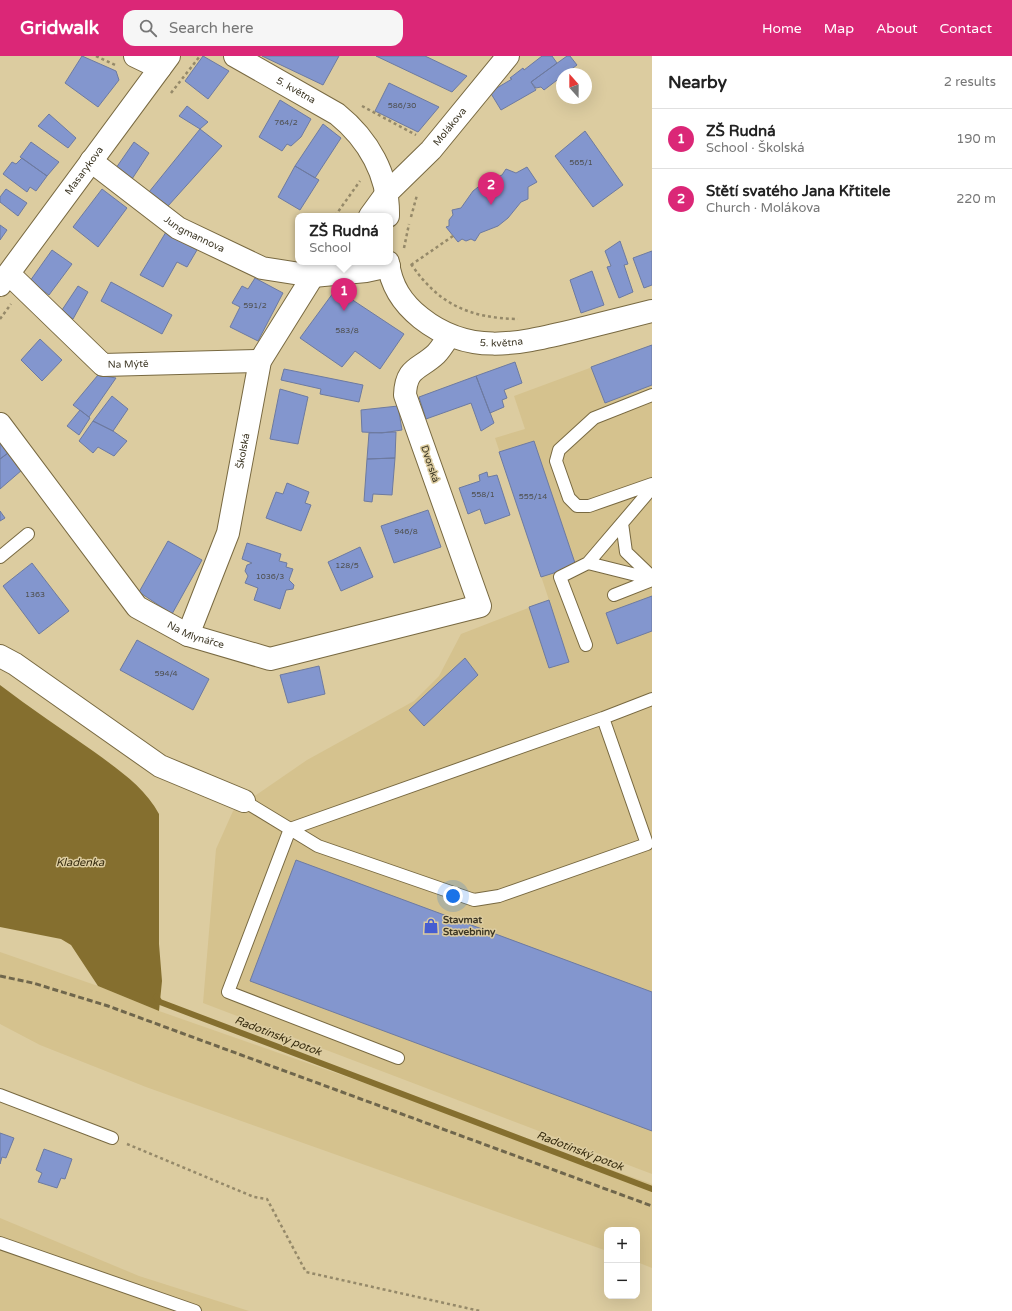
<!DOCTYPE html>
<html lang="en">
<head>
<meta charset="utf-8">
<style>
	body { margin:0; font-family:"Varela Round",sans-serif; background:#f6f6f6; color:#222 }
	.controls { position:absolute; right:12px; bottom:12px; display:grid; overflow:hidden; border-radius:8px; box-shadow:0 4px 16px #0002 }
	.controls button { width:36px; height:36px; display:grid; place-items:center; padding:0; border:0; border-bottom:1px solid #e0e0e0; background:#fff; color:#222; font:20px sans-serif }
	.compass { position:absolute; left:556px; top:12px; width:36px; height:36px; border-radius:50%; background:#fff; box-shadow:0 4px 16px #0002; rotate:339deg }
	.you { position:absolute; left:453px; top:840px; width:14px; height:14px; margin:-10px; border:3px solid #fff; border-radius:50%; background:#1a73e8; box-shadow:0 0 0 6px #1a73e833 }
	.badge { display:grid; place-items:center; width:26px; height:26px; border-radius:50%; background:#db2777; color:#fff; font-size:13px; font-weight:700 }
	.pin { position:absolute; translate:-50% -33px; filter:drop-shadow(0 1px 2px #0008) }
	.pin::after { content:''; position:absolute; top:21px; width:14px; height:12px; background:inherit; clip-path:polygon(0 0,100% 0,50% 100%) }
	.popup { position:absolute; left:295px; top:157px; width:98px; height:52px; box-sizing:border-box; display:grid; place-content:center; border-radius:8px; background:#fff; filter:drop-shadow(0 1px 3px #0005); font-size:13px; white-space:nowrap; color:#767676 }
	.popup b { font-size:15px; color:#222 }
	.popup::after { content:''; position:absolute; left:50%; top:100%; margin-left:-8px; border:8px solid transparent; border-top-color:#fff }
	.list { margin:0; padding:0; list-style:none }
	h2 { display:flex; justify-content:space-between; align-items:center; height:52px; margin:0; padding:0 16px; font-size:17px }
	h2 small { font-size:13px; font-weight:400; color:#767676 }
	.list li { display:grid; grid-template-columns:26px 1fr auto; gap:12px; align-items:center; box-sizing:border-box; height:60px; padding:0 16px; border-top:1px solid #e0e0e0 }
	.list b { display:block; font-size:15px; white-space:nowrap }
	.list p { margin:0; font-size:13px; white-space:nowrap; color:#767676 }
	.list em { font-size:13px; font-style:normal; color:#767676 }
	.icon { flex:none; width:22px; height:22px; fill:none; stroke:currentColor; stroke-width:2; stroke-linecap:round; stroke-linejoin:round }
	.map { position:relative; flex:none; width:652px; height:1255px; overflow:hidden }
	header { display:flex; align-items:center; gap:24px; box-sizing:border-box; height:56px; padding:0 20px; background:#db2777; color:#fff }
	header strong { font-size:19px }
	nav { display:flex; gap:22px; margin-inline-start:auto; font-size:14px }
	.search { width:280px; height:36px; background:#f6f6f6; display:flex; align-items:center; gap:10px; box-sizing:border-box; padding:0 14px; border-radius:12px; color:#767676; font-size:15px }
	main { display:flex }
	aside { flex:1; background:#fff }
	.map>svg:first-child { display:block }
	.built { fill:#d5c28e }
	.water { fill:#856f2f }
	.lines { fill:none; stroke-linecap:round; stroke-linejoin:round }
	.stream { stroke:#856f2f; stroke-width:6 }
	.building { fill:#8396ce; stroke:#6d7aa0 }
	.lane-casing { stroke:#786941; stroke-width:14 }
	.street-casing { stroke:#786941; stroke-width:24 }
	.secondary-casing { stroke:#786941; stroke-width:24 }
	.path { stroke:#958969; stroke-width:2.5; stroke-dasharray:3 3; stroke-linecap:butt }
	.lane { stroke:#fff; stroke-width:12 }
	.street { stroke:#fff; stroke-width:22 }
	.secondary { stroke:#fff; stroke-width:22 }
	.rail { stroke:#6f664c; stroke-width:3; stroke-dasharray:6 3; stroke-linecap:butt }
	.labels { text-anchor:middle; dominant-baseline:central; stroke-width:3; stroke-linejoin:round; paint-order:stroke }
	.number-label { font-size:8px; fill:#4f5050 }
	.street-label { font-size:10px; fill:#3e3826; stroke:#dccca0 }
	.poi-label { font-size:10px; font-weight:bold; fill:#3e3826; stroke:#dccca0; text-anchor:start }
	.water-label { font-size:11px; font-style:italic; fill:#34290c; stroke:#dccca0 }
</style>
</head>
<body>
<header>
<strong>Gridwalk</strong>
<div class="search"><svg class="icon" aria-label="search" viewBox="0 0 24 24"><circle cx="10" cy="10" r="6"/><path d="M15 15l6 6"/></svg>Search here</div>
<nav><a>Home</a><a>Map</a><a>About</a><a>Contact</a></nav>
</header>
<main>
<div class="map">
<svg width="652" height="1255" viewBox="0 0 652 1255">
	<rect width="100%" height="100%" fill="#dccca0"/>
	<!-- built -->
	<path class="built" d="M652 289V1118L203 947 216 793 233 755 307 704 414 645 439 620 461 578 549 544 495 382 525 373 514 340Z
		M0 896 98 930 159 955 652 1128V1212L637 1206V1174H607V1195L146 1031 40 989 0 968Z
		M0 1162 139 1220 249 1255H0Z"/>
	<!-- water -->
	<path class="water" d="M0 629C30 652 62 673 93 695 116 712 145 731 159 758V888L162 925 159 955 98 930 71 889 61 883 0 871Z"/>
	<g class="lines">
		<!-- stream -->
		<path class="stream" d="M156 941 160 946 652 1133"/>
	</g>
	<!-- building -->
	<path class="building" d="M82 0 116 15 119 24 98 51 65 27Z
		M203 0 229 15 208 43 185 25Z
		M262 0H339L323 29Z
		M376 0H425L467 20 452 36Z
		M542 0H552L557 7 531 26 536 34 501 54 490 36 512 23 510 22 523 12 524 14Z
		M567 0H570L577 9 544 34 541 31 536 32 531 26Z
		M389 27 439 51 418 76 375 55Z
		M280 44 311 63 301 81 291 90 287 88 282 95 259 81Z
		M187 50 208 66 200 73 179 60Z
		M49 58 76 82 68 92 38 70Z
		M323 68 341 82 315 122 295 110Z
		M200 73 222 90 168 150 149 136Z
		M585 75 623 129 593 151 555 100Z
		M31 86 59 106 47 120 20 101Z
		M134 86 149 97 132 123 116 112Z
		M22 102 47 120 36 135 30 131 27 136 3 118 12 106 16 108Z
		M295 110 319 124 300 154 278 141Z
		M527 111 537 126 528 131V143L521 146 508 162 498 170 480 177 475 185 471 183 466 185 462 183 458 186 446 171 449 170V164L453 159 452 154 461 152 473 135 482 128 502 119 506 113 516 117Z
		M6 133 27 147 18 160 0 146V141Z
		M102 133 127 152 98 191 73 171Z
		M0 169 7 174 0 184Z
		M166 176 197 194 187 211 177 206 163 231 140 219Z
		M620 185 628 208 624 209 633 236 619 242 607 211 611 210 605 195Z
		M52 194 72 208 49 239 30 225Z
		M652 195V229L644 232 633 202Z
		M592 215 604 249 581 257 570 224Z
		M255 222 283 237 258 285 230 271 240 251 232 247 242 230 248 233Z
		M111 226 172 259 162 278 101 245Z
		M78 230 88 236 73 263 62 254Z
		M336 233 404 278 380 313 355 295 342 311 300 282Z
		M40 283 62 304 42 325 21 304Z
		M652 289V329L605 347 591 311Z
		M515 306 522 327 504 334 507 342 502 344 504 351 490 357 476 320Z
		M284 313 363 329 359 346 320 338 321 333 281 324Z
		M98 319 116 322 89 361 73 349Z
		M476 320 494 367 481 375 471 347 426 363 419 341Z
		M280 333 308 341 298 388 270 383Z
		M112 340 128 353 113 375 93 365Z
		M398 350 402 374 382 377 362 376 361 354Z
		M80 354 90 362 79 379 67 370Z
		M93 365 113 375 127 385 114 400 98 391 93 397 79 385Z
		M396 376 395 402 367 403 369 377Z
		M534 385 576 510 541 521 499 396Z
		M0 387 8 397 0 403Z
		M8 397 22 414 0 433V403Z
		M395 402 392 439 373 438 372 446 364 445 367 403Z
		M487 416 488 421 497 419 510 459 485 468 480 453 468 458 459 432 480 425 479 419Z
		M287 427 309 436 305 447 311 449 301 475 266 462 276 436 283 438Z
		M428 454 441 491 394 507 381 470Z
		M0 455 5 462 0 465Z
		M168 485 202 504 172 558 139 536Z
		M247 487 281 498 279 505 287 507 286 511 293 513 289 524 294 529 293 533 286 534 280 553 254 544 258 532 245 527 248 520 245 515 247 509 252 507 242 503Z
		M360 491 373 521 341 535 328 506Z
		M32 507 69 555 39 578 3 530Z
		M652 540V575L617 588 606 557Z
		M549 544 569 606 549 612 529 551Z
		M137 584 209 623 193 654 120 614Z
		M465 602 478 619 424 670 409 654Z
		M319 610 325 638 288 647 280 619Z
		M296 804 652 936V1075L250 925Z
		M0 1077 14 1082 6 1102 2 1101 0 1108Z
		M44 1093 72 1103 65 1123 61 1122 57 1132 38 1126 42 1117 36 1114Z"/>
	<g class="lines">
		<!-- lane casing -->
		<g class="lane-casing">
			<path id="lane" d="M652 339 594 362 559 394 556 405 569 442 577 450H589L652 428
				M652 432 588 507 652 523
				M622 467 626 496 652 521
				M0 501 28 478
				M614 539 652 524
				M586 589 560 521 588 507
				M603 662 652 643
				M244 745 318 790 474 844 499 840 647 788 603 662 290 773 228 936 398 1002
				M0 1039 112 1082
				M0 1187 195 1255"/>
		</g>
		<!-- street casing -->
		<g class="street-casing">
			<g id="street">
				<path id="s1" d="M91 105 178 172 262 212 313 220 366 215 389 210"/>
				<path id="s2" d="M370 160 386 138 431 94 508 0"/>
				<path id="s3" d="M9 218 103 309 260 305"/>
				<path id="s4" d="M0 368 137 551 188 579 270 603 480 550 405 339C406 311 419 314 436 298 441 293 445 286 449 280"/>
				<path id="s5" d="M188 579 228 477 260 305 313 220 327 206"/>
				<path d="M0 600 15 608 160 710 244 745"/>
			</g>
		</g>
		<!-- secondary casing -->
		<g class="secondary-casing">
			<g id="secondary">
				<path d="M135 0 160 12"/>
				<path id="s6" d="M235 0 337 58C368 83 389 119 388 160"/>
				<path id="s7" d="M388 206C391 230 402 247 421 262 469 300 517 288 572 275 599 268 625 262 652 255"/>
				<path id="s8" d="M0 229 169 0"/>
			</g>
		</g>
		<!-- path -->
		<path class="path" d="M96 0 115 9
			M171 37 200 0
			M362 50 416 79
			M335 160 360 125
			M411 161 417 139
			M404 192 409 168
			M411 208C439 249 470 262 518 263
			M411 209 453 180
			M0 263 11 248
			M127 1088 254 1141 267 1143 306 1216 480 1255"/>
		<!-- lane -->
		<use href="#lane" class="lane"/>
		<!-- street -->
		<use href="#street" class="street"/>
		<!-- secondary -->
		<use href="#secondary" class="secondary"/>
		<!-- rail -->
		<path class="rail" d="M0 920 33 927 108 950 652 1150"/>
	</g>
	<!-- icons -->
	<defs>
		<g id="shop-bare" transform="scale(1.2)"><path d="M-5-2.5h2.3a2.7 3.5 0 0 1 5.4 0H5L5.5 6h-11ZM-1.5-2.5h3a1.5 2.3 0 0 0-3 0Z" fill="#455dd1" stroke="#dccca0" stroke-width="2.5" paint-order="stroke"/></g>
	</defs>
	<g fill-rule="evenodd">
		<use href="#shop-bare" x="431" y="870"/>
	</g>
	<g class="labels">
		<!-- number labels -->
		<g class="number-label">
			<text x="402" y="49">586/30</text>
			<text x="286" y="66">764/2</text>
			<text x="581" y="106">565/1</text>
			<text x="255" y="249">591/2</text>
			<text x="347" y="274">583/8</text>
			<text x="483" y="438">558/1</text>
			<text x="533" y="440">555/14</text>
			<text x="406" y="475">946/8</text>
			<text x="347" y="509">128/5</text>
			<text x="270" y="520">1036/3</text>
			<text x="35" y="538">1363</text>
			<text x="166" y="617">594/4</text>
		</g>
		<!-- street labels -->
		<g class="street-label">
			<text stroke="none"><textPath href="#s6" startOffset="70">5. května</textPath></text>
			<text stroke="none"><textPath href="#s2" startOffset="120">Molákova</textPath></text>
			<text stroke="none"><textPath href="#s8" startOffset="142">Masarykova</textPath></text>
			<text stroke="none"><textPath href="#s1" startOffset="127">Jungmannova</textPath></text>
			<text stroke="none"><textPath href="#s7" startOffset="153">5. května</textPath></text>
			<text stroke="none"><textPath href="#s3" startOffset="156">Na Mýtě</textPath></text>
			<text stroke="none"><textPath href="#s5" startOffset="193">Školská</textPath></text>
			<text transform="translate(430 408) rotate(71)">Dvorská</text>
			<text stroke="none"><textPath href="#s4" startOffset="294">Na Mlynářce</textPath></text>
		</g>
		<!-- poi labels -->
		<g class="poi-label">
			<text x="443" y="864">Stavmat<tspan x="443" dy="12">Stavebniny</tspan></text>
		</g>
		<!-- water labels -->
		<g class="water-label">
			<text x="80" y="806">Kladenka</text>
			<text transform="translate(278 980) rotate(21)">Radotínský potok</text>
			<text transform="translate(580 1095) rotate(21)">Radotínský potok</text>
		</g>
	</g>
</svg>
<div class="controls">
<button>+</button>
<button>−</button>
</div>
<svg class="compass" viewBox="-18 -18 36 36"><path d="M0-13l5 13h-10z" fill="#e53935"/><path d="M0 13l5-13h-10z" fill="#767676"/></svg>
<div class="you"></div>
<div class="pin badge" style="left:344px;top:255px">1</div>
<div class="popup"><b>ZŠ Rudná</b>School</div>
<div class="pin badge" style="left:491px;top:149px">2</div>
</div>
<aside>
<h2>Nearby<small>2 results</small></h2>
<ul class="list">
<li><span class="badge">1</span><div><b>ZŠ Rudná</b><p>School · Školská</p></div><em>190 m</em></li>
<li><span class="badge">2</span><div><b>Stětí svatého Jana Křtitele</b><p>Church · Molákova</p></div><em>220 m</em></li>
</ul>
</aside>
</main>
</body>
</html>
